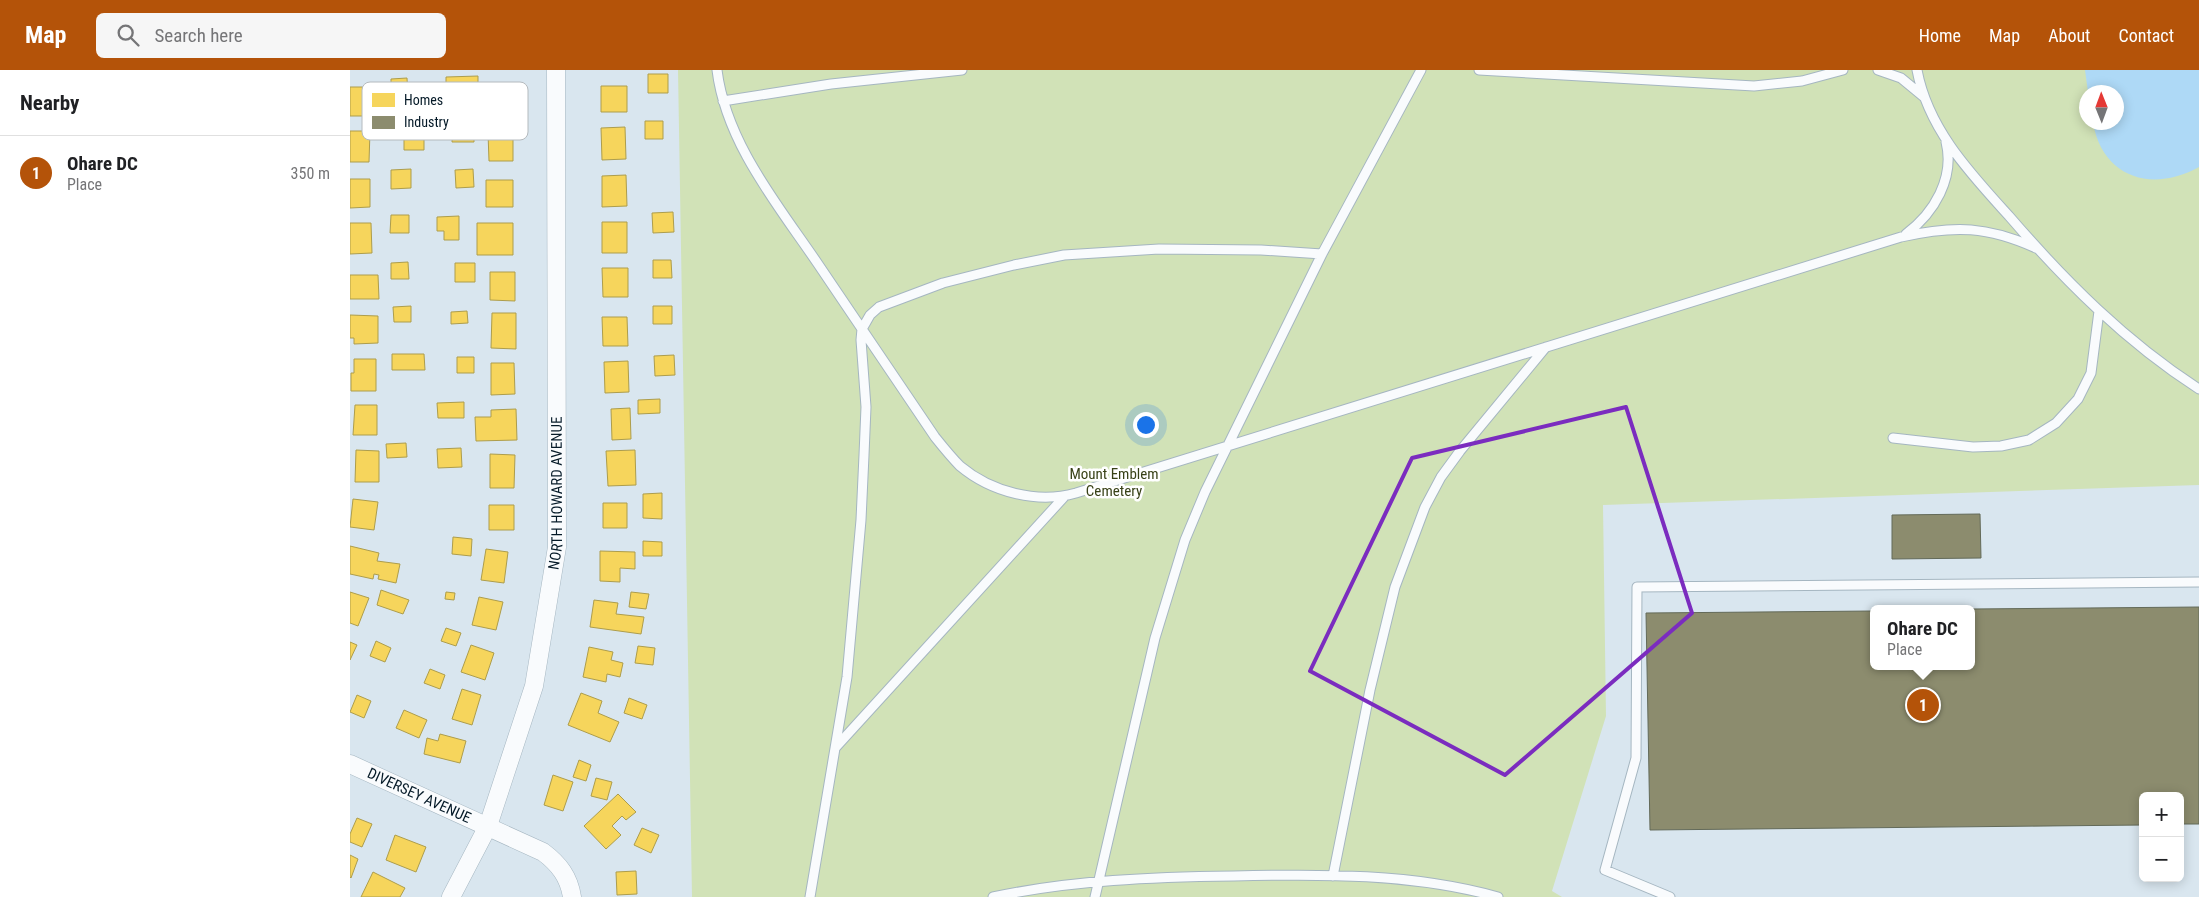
<!DOCTYPE html>
<html lang="en">
<head>
<meta charset="utf-8">
<style>
	body { margin:0; font-family:"Roboto Condensed",sans-serif; background:#f6f6f6; color:#202124 }
	.controls { position:absolute; right:15px; bottom:15px; display:grid; overflow:hidden; border-radius:8px; box-shadow:0 2px 12px #0003 }
	.controls button { width:45px; height:45px; display:grid; place-items:center; padding:0; border:0; border-bottom:1px solid #e0e0e0; background:#fff; color:#202124; font:25px sans-serif }
	.compass { position:absolute; left:1729px; top:15px; width:45px; height:45px; border-radius:50%; background:#fff; box-shadow:0 2px 12px #0003; rotate:359deg }
	.you { position:absolute; left:795px; top:354px; width:18px; height:18px; margin:-12px; border:4px solid #fff; border-radius:50%; background:#1a73e8; box-shadow:0 0 0 8px #1a73e833 }
	.badge { display:grid; place-items:center; width:32px; height:32px; border-radius:50%; background:#b45309; color:#fff; font-size:16px; font-weight:700 }
	.pin { position:absolute; translate:-50% -50%; border:2px solid #fff; box-shadow:0 1px 5px #0006 }
	.popup { position:absolute; left:1520px; top:535px; width:105px; height:65px; box-sizing:border-box; display:grid; place-content:center; border-radius:8px; background:#fff; filter:drop-shadow(0 1px 4px #0005); font-size:16px; white-space:nowrap; color:#757577 }
	.popup b { font-size:19px; color:#202124 }
	.popup::after { content:''; position:absolute; left:50%; top:100%; margin-left:-10px; border:10px solid transparent; border-top-color:#fff }
	.list { margin:0; padding:0; list-style:none }
	h2 { display:flex; justify-content:space-between; align-items:center; height:65px; margin:0; padding:0 20px; font-size:21px }
	h2 small { font-size:16px; font-weight:400; color:#757577 }
	.list li { display:grid; grid-template-columns:32px 1fr auto; gap:15px; align-items:center; box-sizing:border-box; height:75px; padding:0 20px; border-top:1px solid #e0e0e0 }
	.list b { display:block; font-size:19px; white-space:nowrap }
	.list p { margin:0; font-size:16px; white-space:nowrap; color:#757577 }
	.list em { font-size:16px; font-style:normal; color:#757577 }
	.icon { flex:none; width:28px; height:28px; fill:none; stroke:currentColor; stroke-width:2; stroke-linecap:round; stroke-linejoin:round }
	.map { position:relative; flex:none; width:1849px; height:827px; overflow:hidden }
	header { display:flex; align-items:center; gap:30px; box-sizing:border-box; height:70px; padding:0 25px; background:#b45309; color:#fff }
	header strong { font-size:24px }
	nav { display:flex; gap:28px; margin-inline-start:auto; font-size:18px }
	.search { width:350px; height:45px; background:#f6f6f6; display:flex; align-items:center; gap:12px; box-sizing:border-box; padding:0 18px; border-radius:8px; color:#757577; font-size:19px }
	main { display:flex }
	aside { flex:1; background:#fff }
	.map>svg:first-child { display:block }
	.green { fill:#d1e2b7; fill-rule:evenodd }
	.water { fill:#aed9f6 }
	.homes { fill:#f6d55c; stroke:#ad9d4c }
	.industry { fill:#8c8c6e; stroke:#636a59 }
	.lines { fill:none; stroke-linecap:round; stroke-linejoin:round }
	.lane-casing { stroke:#a5b6c1; stroke-width:11 }
	.street-casing { stroke:#a5b6c1; stroke-width:19 }
	.lane { stroke:#f9fbfd; stroke-width:9 }
	.street { stroke:#f9fbfd; stroke-width:18 }
	.marked { fill:none; stroke:#7b2cbf; stroke-width:4; stroke-linejoin:round }
	.labels { text-anchor:middle; dominant-baseline:central; stroke-width:5; stroke-linejoin:round; paint-order:stroke }
	.park-label { font-size:15px; fill:#384117; stroke:#fff }
	.street-label { font-size:15px; fill:#041927; stroke:#fff }
	.key { fill:#fff; stroke:#b4babe; stroke-width:1 }
	.key-label { font-size:14px; fill:#041927 }
</style>
</head>
<body>
<header>
<strong>Map</strong>
<div class="search"><svg class="icon" aria-label="search" viewBox="0 0 24 24"><circle cx="10" cy="10" r="6"/><path d="M15 15l6 6"/></svg>Search here</div>
<nav><a>Home</a><a>Map</a><a>About</a><a>Contact</a></nav>
</header>
<main>
<aside>
<h2>Nearby<small></small></h2>
<ul class="list">
<li><span class="badge">1</span><div><b>Ohare DC</b><p>Place</p></div><em>350 m</em></li>
</ul>
</aside>
<div class="map">
<svg width="1849" height="827" viewBox="0 0 1849 827">
	<rect width="100%" height="100%" fill="#d9e6ef"/>
	<!-- green -->
	<path class="green" d="M328 0H1849V415L1253 435 1256 646 1202 821 1212 827H342ZM1736 22H1766V52H1736Z"/>
	<!-- water -->
	<path class="water" d="M1735 0H1849V97C1802 123 1753 108 1743 53L1766 52V22H1738Z"/>
	<!-- homes -->
	<path class="homes" d="M298 4H318V23H298Z
		M128 6V23L96 24V7Z
		M57 8 58 27H41V9Z
		M162 15 163 43 139 44 137 16Z
		M251 16H277V42H251Z
		M0 17H18V46H0Z
		M295 51H313V69H295Z
		M54 53H74V80H54Z
		M103 53H124V72H102Z
		M275 57 276 89 252 90 251 58Z
		M0 61H20L19 92H0Z
		M163 62V91H139L138 63Z
		M61 99V118L41 119V100Z
		M123 99 124 117 106 118 105 100Z
		M276 105 277 136 252 137V106Z
		M0 109H20V137L0 138Z
		M136 110H163V137H136Z
		M323 142 324 162 303 163 302 143Z
		M41 145H59V163H40Z
		M109 146V170H94V161H87V147Z
		M252 152H277V183H252Z
		M0 153H21L22 183 0 184Z
		M127 153H163V185H127Z
		M303 190H321L322 208H303Z
		M58 192 59 209H41V193Z
		M105 193H125V212H105Z
		M252 198H278V227H253Z
		M140 202H165V231L140 230Z
		M0 205H28L29 229H0Z
		M61 236V252H44L43 237Z
		M303 236H322V254H303Z
		M117 241 118 253 101 254V242Z
		M142 243H166V279L141 278Z
		M0 245 28 246V273L4 274V268H0Z
		M252 247H277L278 276H253Z
		M42 284H74L75 300H42Z
		M324 285 325 305 305 306 304 286Z
		M107 287H124V303H107Z
		M4 289H26V321H1V303H4Z
		M278 291 279 322 255 323 254 292Z
		M141 293H164L165 324 141 325Z
		M310 329V343L288 344V330Z
		M114 332V348H88L87 333Z
		M5 335H27V365H3Z
		M280 338 281 369 262 370 261 339Z
		M166 339 167 370 126 371 125 347H141V340Z
		M56 373 57 387 37 388 36 374Z
		M111 378 112 397 88 398 87 379Z
		M6 380 29 381V412H5Z
		M285 380 286 415 258 416 256 381Z
		M140 384 165 385 164 418H140Z
		M312 423V449L293 448V424Z
		M3 429 28 432 24 460 0 457Z
		M253 433H277V458H253Z
		M139 435H164V460H139Z
		M103 467 122 469 121 486 102 484Z
		M293 471 312 472V486H293Z
		M0 476 29 483 27 491 50 494 46 513 28 509 29 505 24 504 23 509 0 504Z
		M136 479 158 482 154 513 131 510Z
		M250 481 285 482V499L270 498V512L250 511Z
		M31 520 59 530 53 544 27 535Z
		M0 522 19 528 8 556 0 553Z
		M96 522 105 523 104 530 95 529Z
		M281 522 299 524 296 539 279 537Z
		M129 527 153 532 146 560 122 555Z
		M244 530 268 533 266 544 294 547 291 564 240 557Z
		M96 558 111 563 106 576 91 571Z
		M26 571 41 578 35 592 20 586Z
		M0 572 7 575 0 590Z
		M121 575 144 583 135 610 111 602Z
		M288 576 305 578 303 595 285 593Z
		M239 577 263 582 261 590 273 593 270 607 257 604 256 612 233 607Z
		M80 599 95 605 90 619 74 613Z
		M112 619 131 625 122 655 102 649Z
		M231 623 252 631 248 643 269 652 260 672 218 655Z
		M7 625 21 631 14 648 0 642Z
		M279 628 297 635 292 649 274 643Z
		M54 640 77 650 69 668 46 658Z
		M90 664 116 671 110 693 74 684 77 668 88 671Z
		M229 690 241 695 236 711 223 707Z
		M203 705 223 712 213 741 194 735Z
		M246 708 262 712 257 730 241 726Z
		M268 724 286 742 276 750 272 746 262 756 271 765 256 779 234 756Z
		M7 748 22 754 12 777 0 772V764Z
		M292 758 309 765 301 783 284 775Z
		M45 765 76 777 66 802 36 790Z
		M0 785 8 789 1 808 0 807Z
		M286 801 287 824 267 825 266 802Z
		M23 802 55 818 50 827H11Z"/>
	<!-- industry -->
	<path class="industry" d="M1630 444 1631 488 1542 489V445Z
		M1849 537V754H1830V726H1793V755L1300 760 1296 543 1524 541V596H1622V539Z"/>
	<g class="lines">
		<!-- lane casing -->
		<g class="lane-casing">
			<path id="lane" d="M367 0C376 73 428 135 468 194 507 252 546 309 585 367 593 377 601 387 610 396 641 422 687 434 726 423L1551 167C1605 155 1638 156 1688 179
				M1129 0 1404 16 1452 11 1493 0
				M1528 0 1551 8 1574 27
				M1567 0C1578 59 1620 103 1659 146 1715 211 1776 272 1849 319
				M373 31 481 14 612 0
				M1556 164C1584 143 1605 108 1596 72
				M1543 368 1623 377 1651 376 1679 370 1706 353 1728 329 1741 303 1749 241
				M486 677 714 427
				M983 806 1020 620 1045 517 1075 437 1091 407 1110 381 1196 277
				M460 827 497 607 511 450 514 385 516 337 511 270 512 259 520 245 529 237 593 213 664 195 714 185 809 179 911 180 972 184
				M643 827C722 810 804 807 884 806 971 804 1063 803 1148 827
				M745 827 805 568 835 470 855 422 972 184 1071 0
				M1320 827 1255 800 1286 688 1287 517 1849 512"/>
		</g>
		<!-- street casing -->
		<g class="street-casing">
			<g id="street">
				<path id="s1" d="M0 694 193 782C209 794 219 807 222 827"/>
				<path id="s2" d="M101 827 138 756 184 616 207 477 206 0"/>
			</g>
		</g>
		<!-- lane -->
		<use href="#lane" class="lane"/>
		<!-- street -->
		<use href="#street" class="street"/>
	</g>
	<!-- marked area -->
	<path class="marked" d="M1276 337 1342 543 1155 705 960 601 1062 388Z"/>
	<g class="labels">
		<!-- park labels -->
		<g class="park-label">
			<text x="764" y="404">Mount Emblem<tspan x="764" dy="17">Cemetery</tspan></text>
		</g>
		<!-- street labels -->
		<g class="street-label">
			<text stroke="none"><textPath href="#s2" startOffset="422">NORTH HOWARD AVENUE</textPath></text>
			<text stroke="none"><textPath href="#s1" startOffset="76">DIVERSEY AVENUE</textPath></text>
		</g>
	</g>
	<!-- legend -->
	<rect x="12" y="12" width="166" height="58" rx="8" class="key"/>
	<rect x="22" y="23" width="23" height="14" fill="#f6d55c"/>
	<rect x="22" y="46" width="23" height="13" fill="#8c8c6e"/>
	<g class="key-label">
		<text x="54" y="35">Homes</text>
		<text x="54" y="57">Industry</text>
	</g>
</svg>
<div class="controls">
<button>+</button>
<button>−</button>
</div>
<svg class="compass" viewBox="-18 -18 36 36"><path d="M0-13l5 13h-10z" fill="#e53935"/><path d="M0 13l5-13h-10z" fill="#757577"/></svg>
<div class="you"></div>
<div class="pin badge" style="left:1573px;top:635px">1</div>
<div class="popup"><b>Ohare DC</b>Place</div>
</div>
</main>
</body>
</html>
